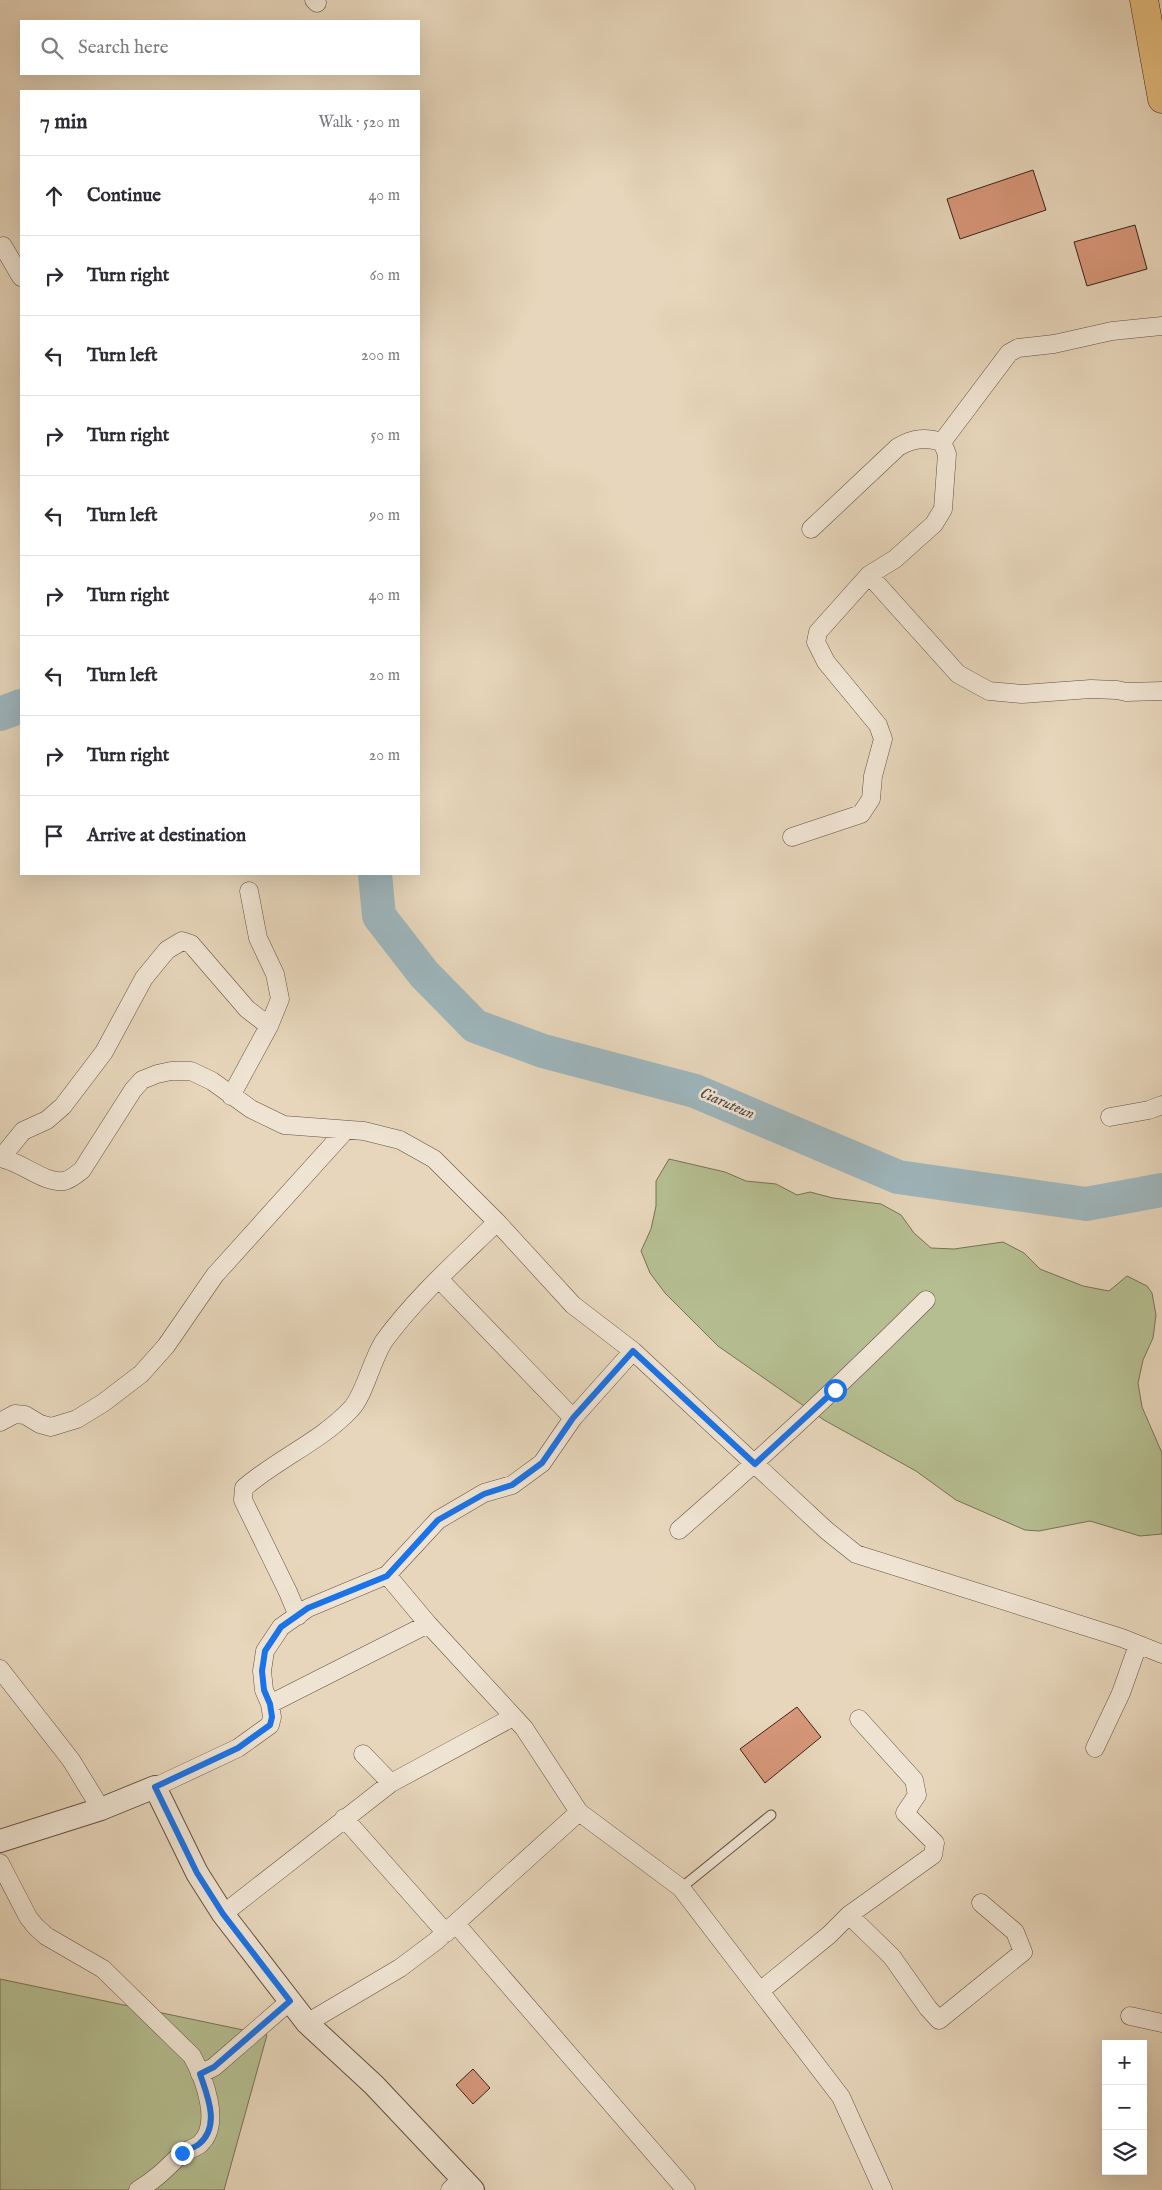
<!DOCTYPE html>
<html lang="en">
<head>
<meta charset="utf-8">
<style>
	body { margin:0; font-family:"IM FELL English",serif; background:#f7f7f7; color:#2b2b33 }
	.controls { position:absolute; right:15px; bottom:15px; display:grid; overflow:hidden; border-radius:0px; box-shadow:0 5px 20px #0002 }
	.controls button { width:45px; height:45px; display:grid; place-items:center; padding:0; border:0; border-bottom:1px solid #e1e1e2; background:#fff; color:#2b2b33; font:25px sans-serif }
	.stop { position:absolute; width:15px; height:15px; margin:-11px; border:4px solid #1a73e8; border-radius:50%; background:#fff }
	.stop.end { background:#1a73e8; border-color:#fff; box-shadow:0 1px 5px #0008 }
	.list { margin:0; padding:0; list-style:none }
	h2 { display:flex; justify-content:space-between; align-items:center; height:65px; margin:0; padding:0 20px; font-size:21px }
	h2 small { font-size:16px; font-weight:400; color:#7c7c81 }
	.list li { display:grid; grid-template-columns:32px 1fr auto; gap:15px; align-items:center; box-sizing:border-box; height:80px; padding:0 20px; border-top:1px solid #e1e1e2 }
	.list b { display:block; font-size:19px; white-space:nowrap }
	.list em { font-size:16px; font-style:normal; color:#7c7c81 }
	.icon { flex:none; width:28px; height:28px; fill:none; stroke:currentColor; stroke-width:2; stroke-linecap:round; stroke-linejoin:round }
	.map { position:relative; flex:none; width:1162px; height:2190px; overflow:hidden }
	.search { position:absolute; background:#fff; box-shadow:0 5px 20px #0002; left:20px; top:20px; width:400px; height:55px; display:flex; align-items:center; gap:12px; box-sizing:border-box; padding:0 18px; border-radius:0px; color:#7c7c81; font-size:19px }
	.panel { position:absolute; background:#fff; box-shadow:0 5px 20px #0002; left:20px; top:90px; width:400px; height:785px; border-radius:0px }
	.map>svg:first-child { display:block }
	.green { fill:#b5be91; stroke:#787156 }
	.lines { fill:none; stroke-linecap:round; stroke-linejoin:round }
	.river { stroke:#9eb6bd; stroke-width:34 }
	.building { fill:#d7977a; stroke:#3a241c }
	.service-casing { stroke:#655044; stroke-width:11 }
	.minor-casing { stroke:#655044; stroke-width:19 }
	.tertiary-casing { stroke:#655044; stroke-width:24 }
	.trunk-casing { stroke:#3a241c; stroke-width:29 }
	.service { stroke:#efe4d3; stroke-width:9 }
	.minor { stroke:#efe4d3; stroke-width:18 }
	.tertiary { stroke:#efe4d3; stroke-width:22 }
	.trunk { stroke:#e4bb7e; stroke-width:28 }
	.route { stroke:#1a73e8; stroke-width:6 }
	.labels { text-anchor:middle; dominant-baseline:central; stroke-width:5; stroke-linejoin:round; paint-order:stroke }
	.water-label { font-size:16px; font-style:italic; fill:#534844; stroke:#efe4d3 }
</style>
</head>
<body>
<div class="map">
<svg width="1162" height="2190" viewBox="0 0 1162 2190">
	<rect width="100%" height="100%" fill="#e7d6bb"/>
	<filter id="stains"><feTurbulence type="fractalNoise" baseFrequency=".004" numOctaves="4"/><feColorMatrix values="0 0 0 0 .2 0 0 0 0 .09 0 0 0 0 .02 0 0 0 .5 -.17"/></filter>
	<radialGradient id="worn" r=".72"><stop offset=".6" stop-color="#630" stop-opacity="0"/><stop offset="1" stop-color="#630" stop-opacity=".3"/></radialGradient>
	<!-- green -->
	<path class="green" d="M669 1159 725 1172 746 1181 776 1184 797 1195 810 1192 833 1198 881 1204 901 1215 914 1233 931 1248 954 1249 1003 1242 1024 1253 1040 1269 1083 1286 1109 1291 1127 1276 1147 1286 1152 1293 1156 1315 1153 1338 1143 1360 1138 1383 1142 1407 1162 1453V1534L1140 1536 1090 1521 1039 1531 1025 1530 956 1500 916 1471 824 1420 718 1346 665 1293 650 1273 641 1251 651 1229 656 1206V1181Z
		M0 1979 267 2035 224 2190H0Z"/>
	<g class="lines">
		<!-- river -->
		<path class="river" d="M0 714 21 706
			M375 874 379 916 424 974 475 1026 543 1051 695 1091 898 1177 1086 1204 1162 1190"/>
	</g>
	<!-- building -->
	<path class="building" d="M1033 170 1046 210 960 239 947 199Z
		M1135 225 1147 269 1087 286 1074 242Z
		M797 1707 821 1737 765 1783 740 1749Z
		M473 2069 490 2088 473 2104 456 2085Z"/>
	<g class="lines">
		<!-- service casing -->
		<g class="service-casing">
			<path id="service" d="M681 1888 771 1815"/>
		</g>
		<!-- minor casing -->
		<g class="minor-casing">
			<path id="minor" d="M314 0 317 3
				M3 246 21 277
				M811 529 898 447C914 438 925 437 942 442
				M869 575 958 674 989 691 1022 694 1091 689 1117 690 1126 692 1162 691
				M792 837 861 814 871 799 873 776 883 739 878 725 826 662 816 642 818 632 869 575 895 559 934 524 943 509 947 454 942 442 1009 353 1018 348 1054 344 1112 331 1162 326
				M231 1096 269 1026 280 999 275 974 258 938 249 891
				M1110 1117 1149 1110 1162 1105
				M0 1158C21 1161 44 1184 64 1181 70 1180 77 1174 82 1170L133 1090 142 1080 157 1074 171 1071H191L212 1081 251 1109 284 1125 364 1131 400 1140 434 1159 497 1222 573 1305 633 1351 826 1530 856 1554 1122 1638 1162 1654
				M1 1158 23 1131 47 1120 63 1106 104 1052 144 978 167 950 182 941 191 944 247 1009 269 1026
				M439 1279 573 1418
				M0 1422 15 1414 25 1415 40 1424 51 1427 77 1419 103 1403 141 1374 166 1346 215 1275 345 1131
				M679 1530C764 1456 846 1380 926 1300
				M387 1575 428 1624 524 1728 579 1812 681 1888 841 2097 883 2190
				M298 1616 288 1592 243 1500 244 1488C277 1459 320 1442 351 1409 364 1396 372 1359 384 1341 416 1297 458 1260 497 1222
				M0 1669 71 1760 101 1809
				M270 1704 428 1624
				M1095 1748 1121 1693 1138 1645
				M391 1783 513 1717
				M155 1787 238 1748 270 1725 272 1717 270 1704 264 1690 262 1671 265 1651 281 1627 308 1608 387 1575 438 1520 484 1493 512 1485 542 1463 573 1418 633 1351
				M344 1818 446 1933
				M0 1863 28 1917 35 1926 46 1936 103 1969 192 2056C204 2078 222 2124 200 2144 194 2149 185 2150 180 2155 166 2169 155 2180 138 2190
				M223 1914 391 1783 363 1754
				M849 1915 892 1957 928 2008 939 2020 1023 1952 1015 1932 981 1903
				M456 1924 686 2190
				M760 1991 829 1935 849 1915 933 1855 935 1843 905 1813 917 1795 914 1780 859 1719
				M1130 2016 1162 2023
				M307 2023 400 1968 436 1941 579 1812
				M200 2074 214 2067 290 2001
				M450 2190 462 2178"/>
		</g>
		<!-- tertiary casing -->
		<g class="tertiary-casing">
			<path id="tertiary" d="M0 1841 101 1809 155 1787 197 1873 223 1914 307 2023 374 2085 473 2190"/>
		</g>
		<!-- trunk casing -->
		<g class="trunk-casing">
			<path id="trunk" d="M1144 0 1162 99"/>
		</g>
		<!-- service -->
		<use href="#service" class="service"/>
		<!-- minor -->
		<use href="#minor" class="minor"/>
		<!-- tertiary -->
		<use href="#tertiary" class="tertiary"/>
		<!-- trunk -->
		<use href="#trunk" class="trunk"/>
	</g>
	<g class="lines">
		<!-- route -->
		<path class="route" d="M182 2153C187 2150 194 2148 199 2144 221 2126 207 2095 200 2074L214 2067 290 2001 223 1914 197 1873 155 1787 238 1748 270 1725 272 1717 270 1704 264 1690 262 1671 265 1651 281 1627 308 1608 387 1576 438 1520 484 1494 512 1485 542 1463 573 1418 633 1351 755 1464 835 1390"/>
	</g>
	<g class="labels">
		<!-- water labels -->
		<g class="water-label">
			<text transform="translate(727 1104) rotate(23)">Ciaruteun</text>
		</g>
	</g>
	<rect width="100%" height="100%" filter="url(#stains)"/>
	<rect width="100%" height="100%" fill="url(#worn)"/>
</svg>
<div class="controls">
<button>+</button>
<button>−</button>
<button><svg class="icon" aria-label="layers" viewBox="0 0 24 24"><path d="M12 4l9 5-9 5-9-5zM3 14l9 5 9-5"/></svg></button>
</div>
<div class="stop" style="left:835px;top:1390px"></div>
<div class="stop end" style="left:182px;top:2153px"></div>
<div class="search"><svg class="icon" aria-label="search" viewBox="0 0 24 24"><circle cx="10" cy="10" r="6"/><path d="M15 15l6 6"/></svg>Search here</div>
<section class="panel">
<h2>7 min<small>Walk · 520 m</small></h2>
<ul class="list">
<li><svg class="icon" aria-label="ahead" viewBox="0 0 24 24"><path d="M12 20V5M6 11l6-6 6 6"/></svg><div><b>Continue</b></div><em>40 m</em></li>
<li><svg class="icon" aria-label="right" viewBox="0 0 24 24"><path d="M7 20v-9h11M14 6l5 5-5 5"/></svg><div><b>Turn right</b></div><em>60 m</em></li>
<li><svg class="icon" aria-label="left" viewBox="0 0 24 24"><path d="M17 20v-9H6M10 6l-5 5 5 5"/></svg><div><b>Turn left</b></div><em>200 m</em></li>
<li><svg class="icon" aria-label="right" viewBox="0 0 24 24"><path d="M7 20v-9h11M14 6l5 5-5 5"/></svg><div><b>Turn right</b></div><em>50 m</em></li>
<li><svg class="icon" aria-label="left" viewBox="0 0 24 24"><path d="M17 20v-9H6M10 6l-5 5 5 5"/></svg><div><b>Turn left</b></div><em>90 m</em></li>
<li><svg class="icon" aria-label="right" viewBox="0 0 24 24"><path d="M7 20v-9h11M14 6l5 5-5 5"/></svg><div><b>Turn right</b></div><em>40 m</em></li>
<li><svg class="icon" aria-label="left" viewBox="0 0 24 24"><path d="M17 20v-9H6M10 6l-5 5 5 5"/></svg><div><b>Turn left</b></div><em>20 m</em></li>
<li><svg class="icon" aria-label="right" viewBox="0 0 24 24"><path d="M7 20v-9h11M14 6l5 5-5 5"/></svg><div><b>Turn right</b></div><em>20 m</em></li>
<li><svg class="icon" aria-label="arrive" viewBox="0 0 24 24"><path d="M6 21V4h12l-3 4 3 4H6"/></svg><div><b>Arrive at destination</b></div></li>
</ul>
</section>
</div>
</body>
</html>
